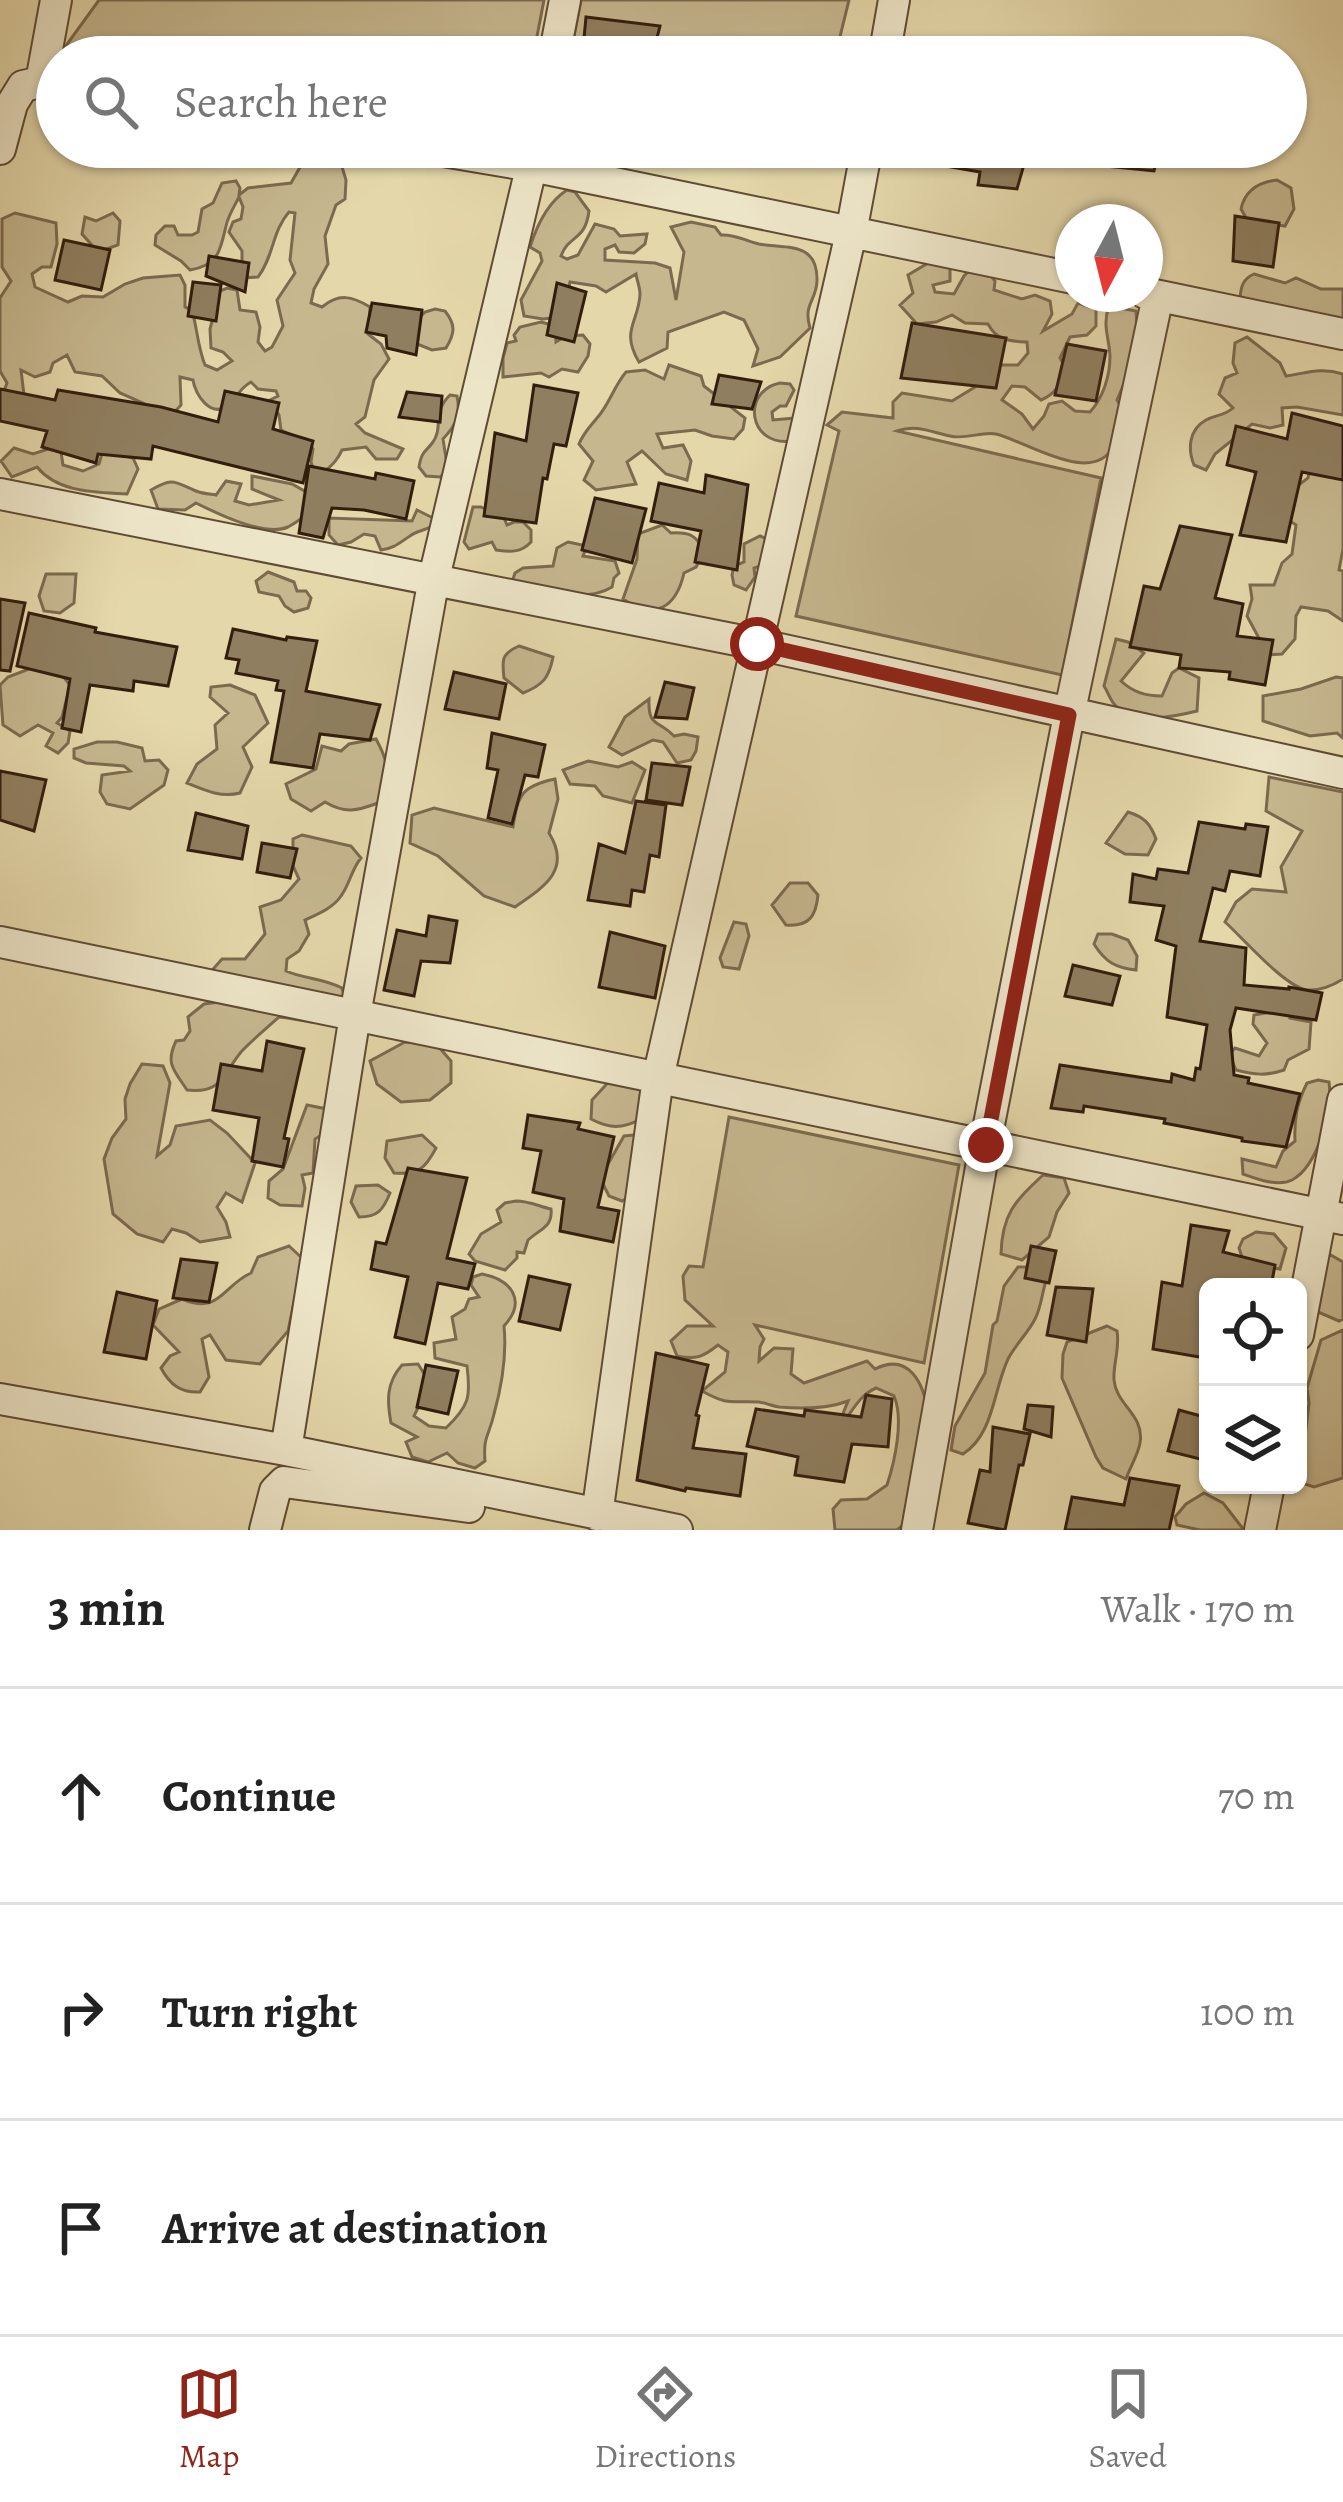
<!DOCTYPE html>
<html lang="en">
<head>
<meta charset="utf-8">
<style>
	body { margin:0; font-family:Alegreya,serif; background:#f2f2f2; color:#222 }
	.controls { position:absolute; right:36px; bottom:36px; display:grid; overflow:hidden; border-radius:18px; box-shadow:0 3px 9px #0004 }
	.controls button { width:108px; height:108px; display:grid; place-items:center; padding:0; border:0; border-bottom:3px solid #e0e0e0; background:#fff; color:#222; font:60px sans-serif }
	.compass { position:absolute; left:1055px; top:204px; width:108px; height:108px; border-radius:50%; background:#fff; box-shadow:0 3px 9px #0004; rotate:187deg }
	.stop { position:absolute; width:36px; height:36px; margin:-27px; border:9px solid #8f2418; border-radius:50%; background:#fff }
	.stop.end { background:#8f2418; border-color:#fff; box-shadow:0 3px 12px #0008 }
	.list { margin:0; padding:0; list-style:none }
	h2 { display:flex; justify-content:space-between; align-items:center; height:156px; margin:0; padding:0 48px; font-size:51px }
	h2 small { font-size:39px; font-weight:400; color:#767676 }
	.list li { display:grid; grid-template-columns:78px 1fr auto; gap:36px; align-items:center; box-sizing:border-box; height:216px; padding:0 48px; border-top:3px solid #e0e0e0 }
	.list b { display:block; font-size:45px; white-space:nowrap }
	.list em { font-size:39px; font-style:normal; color:#767676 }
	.icon { flex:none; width:66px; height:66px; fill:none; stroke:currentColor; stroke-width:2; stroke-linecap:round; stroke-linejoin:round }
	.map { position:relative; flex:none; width:1343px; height:1530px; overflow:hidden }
	.search { position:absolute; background:#fff; box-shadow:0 3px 9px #0004; left:36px; right:36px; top:36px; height:132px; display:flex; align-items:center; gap:30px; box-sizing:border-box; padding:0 42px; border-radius:66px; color:#767676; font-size:45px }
	.sheet { height:804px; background:#fff }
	nav { display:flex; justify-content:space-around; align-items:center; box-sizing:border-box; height:168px; border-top:3px solid #e0e0e0; background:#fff; font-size:33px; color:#767676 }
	nav a { display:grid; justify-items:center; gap:6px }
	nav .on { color:#8f2418 }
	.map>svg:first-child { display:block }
	.green { fill:#c6b78f; stroke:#7c6a4e; stroke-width:3 }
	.building { fill:#8f7e5f; stroke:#331d0d; stroke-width:3 }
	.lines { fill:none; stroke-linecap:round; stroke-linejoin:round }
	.street-casing { stroke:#5f4c34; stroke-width:34 }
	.street { stroke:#ede5c8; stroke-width:30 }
	.route { stroke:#8f2418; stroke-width:15 }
</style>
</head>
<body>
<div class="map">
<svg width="1343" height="1530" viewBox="0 0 1343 1530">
	<rect width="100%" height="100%" fill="#e4d7aa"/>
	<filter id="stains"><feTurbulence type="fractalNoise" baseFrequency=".00167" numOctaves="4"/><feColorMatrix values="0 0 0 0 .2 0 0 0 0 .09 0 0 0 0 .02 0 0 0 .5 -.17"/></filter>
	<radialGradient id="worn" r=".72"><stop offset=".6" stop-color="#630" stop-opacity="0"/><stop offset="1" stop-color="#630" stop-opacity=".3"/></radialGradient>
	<!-- green -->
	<path class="green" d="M99 0H544L533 57H114L65 47Z
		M581 0H849L835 57H570Z
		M317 150 339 157 346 180 345 199 336 205 325 236 328 264 314 289 311 303 322 307C339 293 352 296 370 307L368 334 381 344 389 359 374 380 365 417 356 424 365 433 403 449 397 459H376L366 447 342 450C334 467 328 466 317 480L311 462 313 449 307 442 281 430 279 415 270 400 278 396 276 391 258 389 251 382C237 390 238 398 229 405 211 419 195 395 193 380L180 377 181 405 169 418 143 403 120 393 102 376 75 372 67 355 53 363 50 372 35 377 21 370 24 395 4 391 7 383 0 371V298L11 281 2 267V219L15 213 56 223 57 244 51 267H42L32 274 35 287 68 302 82 296 103 297 125 284 143 278 180 275 185 285V307L192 310C197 328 198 348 205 365L217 370 232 361 223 352 211 348 210 329 220 291 227 288 237 290 240 310 256 312 260 327 258 342 265 351 272 347 283 326 277 300 295 273 290 260 295 213 289 212C272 231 274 256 258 277L242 278V251L229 232 233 222 241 219 243 207 239 197C235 205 228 216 226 226 220 251 219 265 190 270L181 261 155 245 156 235 165 226H174L178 235H192L198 232 202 209 213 203 222 183 236 181 240 188 239 195 248 188 291 183 308 153Z
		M1277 180 1291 188 1294 209 1285 226 1248 221 1241 209C1245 190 1259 182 1277 180Z
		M567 190 575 192 589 211C585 242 569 234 561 256L567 259 578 255 595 224 614 229 620 236 647 234 645 244 634 253 619 252 615 245 605 249V260L655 263 670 268 676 300 684 252 671 227 691 222 715 227 721 235C736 234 745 241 759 244 786 249 818 241 817 281 816 302 803 304 810 328L780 357 753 366 758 349 744 320 724 312 668 332 667 348 639 362C620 330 639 322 640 294 640 287 637 281 636 274L606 292 596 286 570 282 565 305 559 317 543 319 524 316 521 300 542 261 540 253 530 247C537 225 548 202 567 190Z
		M113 213 120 221 118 245 98 252 82 234 85 217 96 221Z
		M935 259 950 266V281L933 285 935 292 954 294 964 276 974 266 987 271 995 281 994 290 1022 299 1035 295 1050 301 1052 314 1043 331 1072 314 1078 303 1096 309V326L1087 335 1070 337 1060 358 1066 369C1060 384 1056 394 1041 400L1025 387 1012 386 1002 400 1022 414 1033 429 1044 416 1049 404 1062 401 1075 411 1090 412C1103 398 1110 376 1110 356 1109 337 1102 325 1109 306L1136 311C1139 345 1131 369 1117 400L1123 409C1120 420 1119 434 1114 445 1094 488 1026 441 996 434 982 431 966 440 950 436 931 432 916 424 897 431L1101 478 1062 675 796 616 839 431 827 425 842 412 893 418V402L902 393 952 401 975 387 998 365H1018L1028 353 1027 342C1009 341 997 341 988 324L965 323 952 315 936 322 917 324 900 305 913 293 908 275Z
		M1254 274 1285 283 1296 278 1321 289H1343V326L1240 298C1241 286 1243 279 1254 274Z
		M435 309 445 311C456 325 455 333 446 348L432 350 417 344V320L425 312Z
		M541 322 555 326 556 342 566 336 583 335 590 344 588 356 578 372 562 369 549 377 541 373 503 377V358L507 343 516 341 514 335 520 327Z
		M1247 337 1280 363 1286 376C1307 373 1321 367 1343 374V415L1297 407 1282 408 1283 425 1270 428 1252 424 1215 454 1206 470 1194 465C1188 450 1188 430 1206 420 1215 415 1224 416 1233 408L1219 394 1225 378 1237 373 1233 363 1235 343Z
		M669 365 701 376 704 386 745 418 743 429 734 439 712 436 695 430 657 434 663 448 683 445 691 461 687 480 666 474 642 451 627 462 636 484 596 490 584 480 593 461 579 444C584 432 589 428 597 418 609 405 614 386 626 372L645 370 664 379Z
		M780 383 790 384 794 390 786 406H780L772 412 773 420 796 418 792 441C748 447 741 391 780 383Z
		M450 395 457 396C461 416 456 425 443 439L448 471 440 477 426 476 419 467C422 450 425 453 433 442 444 426 431 414 450 395Z
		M14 448 33 454 48 449 61 452 63 465 83 471 99 464 103 450 133 458 138 469 127 494C96 492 58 493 37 467L12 477 1 461Z
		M1251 465 1289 475 1300 484 1308 478 1310 468 1343 470V549L1339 570 1343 571V621L1328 611 1301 607 1296 616 1295 639 1282 654 1268 655 1247 616 1252 599 1250 585H1274L1282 563 1292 554 1296 525C1277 513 1260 486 1251 465Z
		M252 476 292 484 308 493 312 511C305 516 296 523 288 527 265 537 218 514 196 503L185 510 158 509 151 490C174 477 174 482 196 491 203 494 210 494 216 495L226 481 241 484 235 501 249 505 279 500 252 489Z
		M473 507H481L504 518 507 525 514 522H523L531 530V542C521 553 510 552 496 550L492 542 469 549 464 542Z
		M417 510 433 518 432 526C424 531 416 531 410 536 399 543 395 548 381 550L375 536 364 534 351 542 338 545 329 535V518L412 521Z
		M662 525 671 533C690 532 696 535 705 552L696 567 684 573C676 608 654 621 623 599L637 559 638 534Z
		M760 536 767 539V564L754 568 755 577 746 590 734 585 732 575 734 566 744 562V544Z
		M568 542 587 546 583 556 615 561 619 573 614 578 612 587C585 604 542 589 511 585L515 573 523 568 553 566 557 548Z
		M268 572 294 582 297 591H306L311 598 308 608 294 612 285 606 279 596 259 592 256 581Z
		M46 574H76L74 603 60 613 44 611 39 596Z
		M1116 639 1128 642 1144 653 1121 681C1133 692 1145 696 1162 696L1172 673 1179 668 1199 678 1197 711C1173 717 1136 725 1115 705 1110 700 1108 692 1104 686Z
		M519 646 553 657C549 678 543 685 523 693L504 678C502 660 501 654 519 646Z
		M34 667 62 675 70 685 62 717 57 723 70 731 68 743 58 753 46 746 53 733 38 725 20 736 3 725 0 685 8 677Z
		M1336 677 1343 678V738L1337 733 1310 736 1263 721V696L1301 689Z
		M230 685 255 695 268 723 243 747 252 767 240 793C221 798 204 790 187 783L197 764 217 749 215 725 228 713 210 697 211 687Z
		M649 699C648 728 658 719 674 736L684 734 698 737 696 751 691 760 677 763 663 742 653 740 622 755 609 747 625 717Z
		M376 739C391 766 389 775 378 803 357 811 345 814 325 802L311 811 291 799 286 784 316 769 322 746 341 751 349 744Z
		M97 742H117L142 748 145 761 159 760 168 770 164 785 130 809 107 804 100 792 102 775 130 771 124 766 86 763 74 758V749Z
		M588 761 618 767 632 762 645 770 632 803 603 796 595 786 570 784 563 770Z
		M1269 777 1343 792V979C1332 986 1321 991 1307 990 1285 987 1243 938 1225 922L1236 902 1252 889 1286 892 1281 867 1302 831 1266 811Z
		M555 779 558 799 549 833C572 870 544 887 515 907L484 896 438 856 410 843 412 815 434 808 513 827C518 794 522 786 555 779Z
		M1128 812C1144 817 1150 823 1156 839L1148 855 1125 854 1106 843Z
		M302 835 351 846 361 858C351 870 350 884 341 896 333 908 318 914 305 920L309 934 299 951 287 959 286 971C304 979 323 978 342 988L347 1006C317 1032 314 1020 279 1017 268 1027 251 1041 241 1052 223 1074 222 1094 187 1090 174 1070 165 1064 176 1041L184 1040 190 1031 188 1017 204 1004 219 1002 207 976 222 959H245L265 934 260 907 281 900 299 879 293 866V839Z
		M790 883H808L818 895C816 916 809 927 786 925L772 905Z
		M734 922 746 924 749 936 739 969 723 967 720 958Z
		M1098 934H1112L1128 940 1137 956 1136 970C1116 968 1105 962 1094 944Z
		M1270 1005 1292 1009 1290 1018 1311 1022 1309 1049 1288 1060 1284 1070C1266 1076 1255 1075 1236 1070L1229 1055 1235 1048 1259 1056 1267 1043 1253 1024 1254 1015 1266 1013Z
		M405 1042 437 1045 451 1061V1083L430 1100 401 1102 377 1084 370 1061Z
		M142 1064 163 1066 170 1083 157 1156 170 1145 176 1126 210 1120 227 1133 255 1163 242 1202 226 1193 217 1207 226 1222 230 1237 200 1242 186 1233 172 1229 163 1242 137 1234 113 1214 104 1159 112 1138 126 1119 125 1099 130 1084Z
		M614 1076 645 1092 641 1119C622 1129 610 1129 591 1119L592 1100Z
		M1318 1080 1329 1082C1333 1110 1318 1166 1292 1180 1278 1187 1257 1179 1243 1174L1242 1159 1276 1167 1283 1151 1295 1141C1294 1119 1297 1103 1307 1083Z
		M307 1105 327 1109 323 1134 315 1139 313 1173 302 1175 305 1188 302 1206 280 1205 268 1198 269 1181 283 1169Z
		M729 1117 959 1165 924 1363 755 1325 764 1339 760 1347 759 1361 774 1348 793 1349 791 1374 804 1383 867 1361 875 1369C909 1352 924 1383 928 1414 930 1433 909 1502 903 1525L897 1530H835L833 1509 841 1500 867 1499 887 1485C895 1461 904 1419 894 1396L876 1388C857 1396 850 1417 836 1431L848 1401C827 1409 801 1409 779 1407 772 1406 766 1403 759 1402 731 1400 731 1407 702 1391L725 1372 728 1352 718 1345C703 1357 696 1360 677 1356L671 1341 687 1326H713L685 1300 683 1276 689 1266 703 1267Z
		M422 1135 436 1148C425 1169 418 1175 394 1173L385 1158 387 1141Z
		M634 1135 643 1142 636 1193 622 1201 609 1196 600 1178 624 1136Z
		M1043 1175 1064 1178 1069 1193 1057 1212 1049 1237 1022 1260 1001 1254C1002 1214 1015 1201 1043 1175Z
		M378 1185 390 1193C383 1210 378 1217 359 1217L351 1202 356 1186Z
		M516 1201C529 1201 538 1206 551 1209 553 1227 540 1229 528 1240L524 1253 517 1252V1258L505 1270 475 1261 469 1254 481 1234 501 1222 497 1210 505 1203Z
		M1256 1232 1274 1234 1286 1248 1280 1269 1264 1267 1242 1257 1239 1248 1243 1239Z
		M289 1246 303 1259 288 1331 260 1364 226 1360 210 1335 202 1339 209 1377 200 1392C181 1393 170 1385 161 1368L170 1356 179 1352 153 1325 159 1309 182 1299C220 1315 222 1286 251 1273L258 1257Z
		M1329 1254 1343 1262V1319L1339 1321 1318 1312 1317 1276Z
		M1018 1267H1030L1046 1281C1042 1293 1041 1308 1035 1319 1028 1333 1015 1345 1008 1359 993 1391 994 1434 963 1454L951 1450 955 1426 985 1373 993 1325 997 1321 1004 1286Z
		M482 1274C512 1280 527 1301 504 1326 507 1356 502 1385 494 1414 489 1436 483 1436 485 1461L475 1468 458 1463 447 1453 428 1462 412 1457 406 1442 417 1437 391 1423C387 1401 386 1383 402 1365L418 1364 430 1383 414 1416 429 1426 446 1428C469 1406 471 1397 467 1366L435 1358 434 1343 456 1339 452 1317 465 1309 469 1299 479 1297 471 1285 473 1277Z
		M1107 1326 1117 1331C1120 1348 1113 1364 1114 1380 1116 1405 1145 1415 1140 1443 1138 1455 1130 1467 1126 1479L1103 1468 1096 1457 1062 1378 1063 1354 1067 1342Z
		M1343 1330V1478L1314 1487 1298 1482V1454L1304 1446 1309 1403 1307 1388 1321 1340Z
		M1204 1493 1223 1503 1244 1530H1200L1177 1525 1175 1517 1186 1504Z"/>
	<!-- building -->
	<path class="building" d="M586 17 660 26 652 57H616L583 49Z
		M906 147H1029L1017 189 978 185 980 172 905 159Z
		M1075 147H1160L1154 171 1074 163Z
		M1235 216 1279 223 1273 267 1233 261Z
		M64 240 110 250 101 290 55 280Z
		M209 256 249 263 245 292 206 276Z
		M193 282 221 285 216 321 188 316Z
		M557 283 586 292 574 342 547 335Z
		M372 303 422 310 416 355 387 348 386 336 366 332Z
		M912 323 1006 338 996 388 901 378Z
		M1067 344 1106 351 1096 401 1055 395Z
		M719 375 761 382 752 409 712 404Z
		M534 385 578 393 566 446 554 444 547 479 543 478 536 523 484 516 495 433 526 441Z
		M0 389 55 400 58 390 161 407 218 422 225 391 279 403 273 429 313 441 303 483 153 446 151 459 98 454 96 463 42 447 47 431 0 421Z
		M407 392 442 396 440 422 399 417Z
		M1292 413 1343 426V480L1302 472 1286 542 1240 535 1256 472 1227 465 1236 426 1287 439Z
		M309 466 375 479 376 473 414 481 406 519 364 510 332 508 323 538 299 533Z
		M706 475 748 485 737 570 695 562 701 531 651 521 659 483 704 493Z
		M595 498 646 509 632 563 582 550Z
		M1180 526 1232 535 1215 598 1243 604 1237 636 1273 640 1265 685 1229 679 1230 672 1179 668 1181 655 1130 647 1144 586 1160 589Z
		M0 599 25 603 10 671 0 670Z
		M29 613 96 628 95 632 177 647 168 686 134 681 133 691 90 685 81 732 62 728 70 679 17 666Z
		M233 629 286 640 287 637 317 641 306 691 380 705 370 740 320 734 313 768 271 762 284 691 276 690 278 681 236 673 239 660 226 658Z
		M454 672 506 684 499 719 445 709Z
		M665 682 694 688 687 719 655 717Z
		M492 733 545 745 538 777 525 775 512 824 488 818 498 770 487 768Z
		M652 763 690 767 682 805 646 800Z
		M0 771 46 780 34 831 0 820Z
		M636 801 666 805 659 857 650 855 644 892 632 890 630 906 588 900 599 844 625 853Z
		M196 813 248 826 242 859 188 850Z
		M1199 822 1245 829 1246 824 1268 827 1260 876 1230 871 1225 891 1213 888 1200 941 1246 948 1244 985 1289 989V987L1322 993 1316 1020 1236 1008 1230 1030 1234 1075 1249 1078 1248 1083 1300 1094 1286 1147 1242 1141V1138L1164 1123 1165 1119 1084 1106 1083 1112 1051 1108 1060 1065 1171 1082 1172 1074 1194 1080 1196 1068 1200 1069 1207 1025 1167 1017 1176 946 1156 940 1164 906 1130 902 1133 874 1156 879 1158 869 1188 873Z
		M262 843 297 849 290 878 257 872Z
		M429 916 457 921 450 963 421 961 414 996 384 990 397 930 426 936Z
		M610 932 665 946 655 998 599 987Z
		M1073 965 1120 976 1112 1005 1065 996Z
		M267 1041 304 1049 284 1138 289 1139 283 1167 252 1161 259 1118 213 1110 221 1064 262 1071Z
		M528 1115 580 1123 578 1129 614 1137 598 1207 619 1211 613 1242 560 1231 564 1199 533 1192 541 1151 523 1148Z
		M408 1168 467 1178 447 1258 475 1264 468 1289 438 1283 425 1344 395 1337 408 1277 371 1269 376 1242 386 1244Z
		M1191 1225 1229 1231 1223 1252 1275 1265 1271 1287H1208L1205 1358 1153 1349 1162 1282 1182 1286Z
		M1031 1246 1056 1251 1049 1283 1025 1278Z
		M181 1259 217 1263 209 1302 173 1298Z
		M529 1276 570 1285 560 1330 519 1321Z
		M1056 1287 1093 1289 1086 1342 1047 1335Z
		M117 1292 157 1301 146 1359 104 1352Z
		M656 1353 708 1365 696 1415 699 1416 693 1448 746 1454 740 1496 686 1488 685 1491 637 1480Z
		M426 1365 458 1371 448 1414 417 1407Z
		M866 1395 892 1399 888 1447 852 1444 844 1482 795 1475 798 1457 747 1446 756 1409 804 1416 805 1410 861 1417Z
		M1028 1405 1053 1407 1051 1437 1024 1429Z
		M1179 1410 1208 1418V1446L1204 1460 1168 1451Z
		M993 1427 1030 1434 1023 1465H1019L1005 1530 968 1523 980 1470 990 1472Z
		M1130 1478 1179 1486 1169 1530H1065L1072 1497 1124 1505Z"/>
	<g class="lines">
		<!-- street casing -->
		<g class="street-casing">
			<path id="street" d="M554 57 565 0
				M884 57 894 0
				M41 82 56 0
				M419 147 532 166 1073 278
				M0 149 12 104 23 86 41 82 57 85
				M1145 293 1343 334
				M0 494 757 644 1343 773
				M0 942 1343 1219
				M1298 1335 1343 1100
				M0 1399 286 1450 677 1530
				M286 1450 355 1015 434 578 536 147
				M597 1515 658 1078 851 233 867 147
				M265 1530 275 1491 284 1482 469 1507
				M917 1530 985 1145 1069 715 1158 296
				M1260 1530 1269 1485"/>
		</g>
		<!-- street -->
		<use href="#street" class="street"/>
	</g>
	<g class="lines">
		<!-- route -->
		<path class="route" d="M757 644 1069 715 986 1145"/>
	</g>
	<rect width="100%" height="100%" filter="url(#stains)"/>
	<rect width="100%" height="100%" fill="url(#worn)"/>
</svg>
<div class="controls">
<button><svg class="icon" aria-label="locate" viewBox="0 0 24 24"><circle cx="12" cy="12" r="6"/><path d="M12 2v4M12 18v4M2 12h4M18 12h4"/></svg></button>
<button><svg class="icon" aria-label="layers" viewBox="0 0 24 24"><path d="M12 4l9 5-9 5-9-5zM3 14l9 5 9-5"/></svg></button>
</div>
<svg class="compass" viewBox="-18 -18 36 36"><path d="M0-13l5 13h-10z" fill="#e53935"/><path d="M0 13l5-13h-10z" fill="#767676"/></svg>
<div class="stop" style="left:757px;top:644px"></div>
<div class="stop end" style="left:986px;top:1145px"></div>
<div class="search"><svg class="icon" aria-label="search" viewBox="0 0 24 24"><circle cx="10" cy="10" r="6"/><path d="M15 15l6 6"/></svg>Search here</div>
</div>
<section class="sheet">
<h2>3 min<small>Walk · 170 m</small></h2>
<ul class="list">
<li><svg class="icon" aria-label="ahead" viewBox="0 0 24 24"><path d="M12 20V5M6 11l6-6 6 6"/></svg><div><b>Continue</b></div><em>70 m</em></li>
<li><svg class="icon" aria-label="right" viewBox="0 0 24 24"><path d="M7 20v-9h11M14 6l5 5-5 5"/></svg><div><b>Turn right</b></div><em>100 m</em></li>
<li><svg class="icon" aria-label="arrive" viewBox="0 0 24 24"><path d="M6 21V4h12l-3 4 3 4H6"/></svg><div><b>Arrive at destination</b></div></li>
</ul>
</section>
<nav>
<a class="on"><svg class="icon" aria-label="map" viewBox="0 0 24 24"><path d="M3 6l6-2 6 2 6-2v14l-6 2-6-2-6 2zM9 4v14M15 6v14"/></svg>Map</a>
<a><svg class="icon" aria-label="directions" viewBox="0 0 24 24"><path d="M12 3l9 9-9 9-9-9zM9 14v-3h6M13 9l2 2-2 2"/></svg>Directions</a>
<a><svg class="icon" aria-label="saved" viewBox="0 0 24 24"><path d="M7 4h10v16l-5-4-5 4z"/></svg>Saved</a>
</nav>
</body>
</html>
